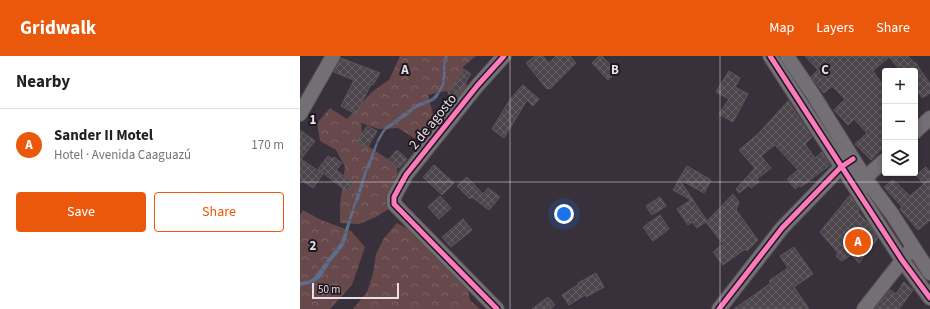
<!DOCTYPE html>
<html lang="en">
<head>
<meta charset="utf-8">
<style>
	body { margin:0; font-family:"Source Sans 3",sans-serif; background:#f2f2f2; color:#202124 }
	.controls { position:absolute; right:12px; top:12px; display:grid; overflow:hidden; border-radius:4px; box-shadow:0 2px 6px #0003 }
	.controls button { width:36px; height:36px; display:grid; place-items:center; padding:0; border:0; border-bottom:1px solid #e0e0e0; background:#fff; color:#202124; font:20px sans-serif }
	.scale { position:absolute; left:12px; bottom:10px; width:87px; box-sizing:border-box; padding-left:4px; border:2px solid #e9e0eb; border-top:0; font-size:11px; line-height:14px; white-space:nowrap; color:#e9e0eb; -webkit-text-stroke:3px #1e181f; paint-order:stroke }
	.you { position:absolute; left:264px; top:158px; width:14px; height:14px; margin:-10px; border:3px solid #fff; border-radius:50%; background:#1a73e8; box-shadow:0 0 0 6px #1a73e833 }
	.badge { display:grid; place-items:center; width:26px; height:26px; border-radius:50%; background:#ea580c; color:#fff; font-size:13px; font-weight:700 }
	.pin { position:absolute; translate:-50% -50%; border:2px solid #fff; box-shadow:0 1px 4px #0006 }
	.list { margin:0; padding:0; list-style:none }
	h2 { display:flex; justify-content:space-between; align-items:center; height:52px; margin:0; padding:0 16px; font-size:17px }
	h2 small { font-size:13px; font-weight:400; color:#757577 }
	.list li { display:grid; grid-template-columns:26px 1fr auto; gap:12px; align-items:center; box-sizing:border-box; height:72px; padding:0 16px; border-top:1px solid #e0e0e0 }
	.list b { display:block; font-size:15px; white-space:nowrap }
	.list p { margin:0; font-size:13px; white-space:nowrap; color:#757577 }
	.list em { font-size:13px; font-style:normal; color:#757577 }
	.actions { display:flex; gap:8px; padding:12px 16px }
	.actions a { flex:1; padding:9px 0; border:1px solid #ea580c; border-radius:4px; text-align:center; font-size:14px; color:#ea580c }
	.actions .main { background:#ea580c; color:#fff }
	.icon { flex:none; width:22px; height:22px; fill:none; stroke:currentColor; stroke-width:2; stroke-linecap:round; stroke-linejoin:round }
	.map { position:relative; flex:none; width:630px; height:253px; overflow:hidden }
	header { display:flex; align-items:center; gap:24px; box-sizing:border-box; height:56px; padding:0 20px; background:#ea580c; color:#fff }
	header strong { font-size:19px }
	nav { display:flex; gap:22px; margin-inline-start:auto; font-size:14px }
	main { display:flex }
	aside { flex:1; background:#fff }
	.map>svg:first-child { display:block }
	.forest { fill:url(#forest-crowns) }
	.water { fill:url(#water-waves) }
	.building { fill:url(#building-cross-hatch); stroke:#5f565e }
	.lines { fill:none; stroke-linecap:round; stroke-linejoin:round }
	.minor-casing { stroke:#544d55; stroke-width:16 }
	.minor { stroke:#746e75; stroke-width:14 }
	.cycleway-casing { stroke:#1e181f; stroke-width:8 }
	.cycleway { stroke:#fd7abc; stroke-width:5 }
	.grid { fill:none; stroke:#e9e0eb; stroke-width:1; stroke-opacity:0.55 }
	.labels { text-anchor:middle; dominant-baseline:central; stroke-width:4; stroke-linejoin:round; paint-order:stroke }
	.street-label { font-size:14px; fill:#e9e0eb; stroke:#1e181f }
	.grid-label { font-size:13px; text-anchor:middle; font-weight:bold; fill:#e9e0eb; stroke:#1e181f; stroke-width:4; stroke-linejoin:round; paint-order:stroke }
</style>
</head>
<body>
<header>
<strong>Gridwalk</strong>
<nav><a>Map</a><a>Layers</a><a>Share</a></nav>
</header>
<main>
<aside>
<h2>Nearby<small></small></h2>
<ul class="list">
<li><span class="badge">A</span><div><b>Sander II Motel</b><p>Hotel · Avenida Caaguazú</p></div><em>170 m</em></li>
</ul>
<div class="actions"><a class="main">Save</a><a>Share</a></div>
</aside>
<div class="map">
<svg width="630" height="253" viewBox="0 0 630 253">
	<defs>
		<pattern id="forest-crowns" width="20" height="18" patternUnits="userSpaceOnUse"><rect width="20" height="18" fill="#68494b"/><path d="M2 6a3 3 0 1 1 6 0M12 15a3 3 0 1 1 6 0" fill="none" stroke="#7e6365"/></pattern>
		<pattern id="water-waves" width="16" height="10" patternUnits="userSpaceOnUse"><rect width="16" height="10" fill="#5e6d8b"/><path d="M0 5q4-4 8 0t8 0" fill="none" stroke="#525868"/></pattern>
		<pattern id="building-cross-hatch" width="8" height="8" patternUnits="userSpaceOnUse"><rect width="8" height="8" fill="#4c454b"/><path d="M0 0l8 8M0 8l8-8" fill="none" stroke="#666065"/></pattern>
	</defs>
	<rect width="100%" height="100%" fill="#38303a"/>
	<!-- forest -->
	<path class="forest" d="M100 0H176L163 11 167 30 160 47 146 35 128 39 133 58 145 74 133 89 114 82 98 72 79 73 61 67 63 87 97 109 98 130 93 150 76 161 59 168 40 167V148L45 111 36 94 20 85 17 67 30 52 47 63 73 35 89 24Z
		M3 154 21 164 51 175 65 191 52 229 30 253H0V159Z
		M97 167 122 181 166 225 170 244 180 253H53L67 236 73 218 76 198 84 182Z"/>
	<!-- water -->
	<path class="water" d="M145 0H148L145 9 146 16 144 29 137 42 133 45 116 52 112 56 89 72 85 75 78 87 70 111 67 115 59 143 55 150 53 158 44 189 39 196 31 205 19 224 9 228 0 230V226L10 224 14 221 41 186 65 114 78 82 84 72 117 48 132 42 137 37 142 28 143 17V11Z"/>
	<!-- building -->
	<path class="building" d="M235 0H243L249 7 256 0H270L276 7 250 33 249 32 247 33 226 7Z
		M299 0H302L317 16 308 24 292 7Z
		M505 0H608L615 8V6L630 28V37L622 42 615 31V15H601L589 1 573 15 585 32V90L571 104 555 88 567 77 554 63 548 69 534 54 545 43 532 30 524 37 511 21 518 14Z
		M41 2 80 17 73 29 71 28 56 58 41 50 54 24 34 16Z
		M164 13 171 18 155 42 148 38Z
		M429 15 440 22 435 31 448 38 433 66 419 58 429 43 416 36Z
		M223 29 239 43 233 50 227 44 204 82 192 73 211 42Z
		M488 45 512 81 505 88 515 102 522 96 530 109 501 131 500 129 495 133 487 123 498 114 475 89 461 100 471 112 457 123 459 126 451 132 449 129 439 137 436 133 455 112 439 94 459 77Z
		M67 70 77 75 67 92 57 86Z
		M0 74 15 85 1 103 23 118 13 132 0 123Z
		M97 94 107 103 99 112 88 104Z
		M28 100 32 103 34 101 42 107 36 114 53 127 46 135 18 113Z
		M134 109 154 127 142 139 123 121Z
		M387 110 411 124 404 137 379 123Z
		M626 111 630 116V164L618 174 600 153 602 151 584 131 593 124 610 140 624 128 616 119Z
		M167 121 183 138 188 132 200 141 189 154 172 141 170 143 157 130Z
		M379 123 407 165 397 172 392 166 388 169 377 153 391 144 373 134Z
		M433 138 439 146 436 154 458 184 447 195 445 193 423 209 413 196 423 188 406 166Z
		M550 139 559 154 558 156 570 170 578 182 559 207 551 199 542 205 536 200 538 197 520 176Z
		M140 140 151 152 139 163 128 151Z
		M360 141 366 150 352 159 346 150Z
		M360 159 369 173 353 185 343 171Z
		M163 163 172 174 151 191 142 181Z
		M494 191 513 218 494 231 509 253H434L471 227 469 225 488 212 480 200Z
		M296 217 304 231 286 241 285 239 269 249 262 239 279 228 278 227Z
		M604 226 613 234 599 253H575L590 234 596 238Z
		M248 241 255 249 250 253H232Z"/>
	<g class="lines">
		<!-- minor casing -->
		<g class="minor-casing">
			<path id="minor" d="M470 0 602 204 630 242
				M487 0 514 40 565 122 592 158 630 217
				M0 58 33 0
				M615 76 630 62
				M558 128 585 104
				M197 253 94 148V141L106 119 177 30 204 0
				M419 253 482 172 541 111 549 105
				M564 253 608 197"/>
		</g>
		<!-- minor -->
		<use href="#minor" class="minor"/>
		<!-- cycleway casing -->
		<g class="cycleway-casing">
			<path id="cycleway" d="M470 0 602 204 630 242
				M197 253 94 148V141L106 119 177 30 204 0
				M419 253 482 172 541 111 553 103"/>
		</g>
		<!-- cycleway -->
		<use href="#cycleway" class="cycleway"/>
	</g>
	<!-- grid -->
	<path class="grid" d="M210 0V253M420 0V253M0 126H630"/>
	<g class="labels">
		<!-- street labels -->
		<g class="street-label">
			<text transform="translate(133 66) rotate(-51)">2 de agosto</text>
		</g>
	</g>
	<g class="grid-label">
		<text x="105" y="18">A</text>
		<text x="315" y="18">B</text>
		<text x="525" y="18">C</text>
		<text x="13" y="68">1</text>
		<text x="13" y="194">2</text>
	</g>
</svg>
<div class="controls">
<button>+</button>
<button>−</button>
<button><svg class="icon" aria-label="layers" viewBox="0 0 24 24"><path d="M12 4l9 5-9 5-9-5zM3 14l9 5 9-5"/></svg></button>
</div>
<div class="scale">50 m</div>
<div class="you"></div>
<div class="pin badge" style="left:558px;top:186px">A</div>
</div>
</main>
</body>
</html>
